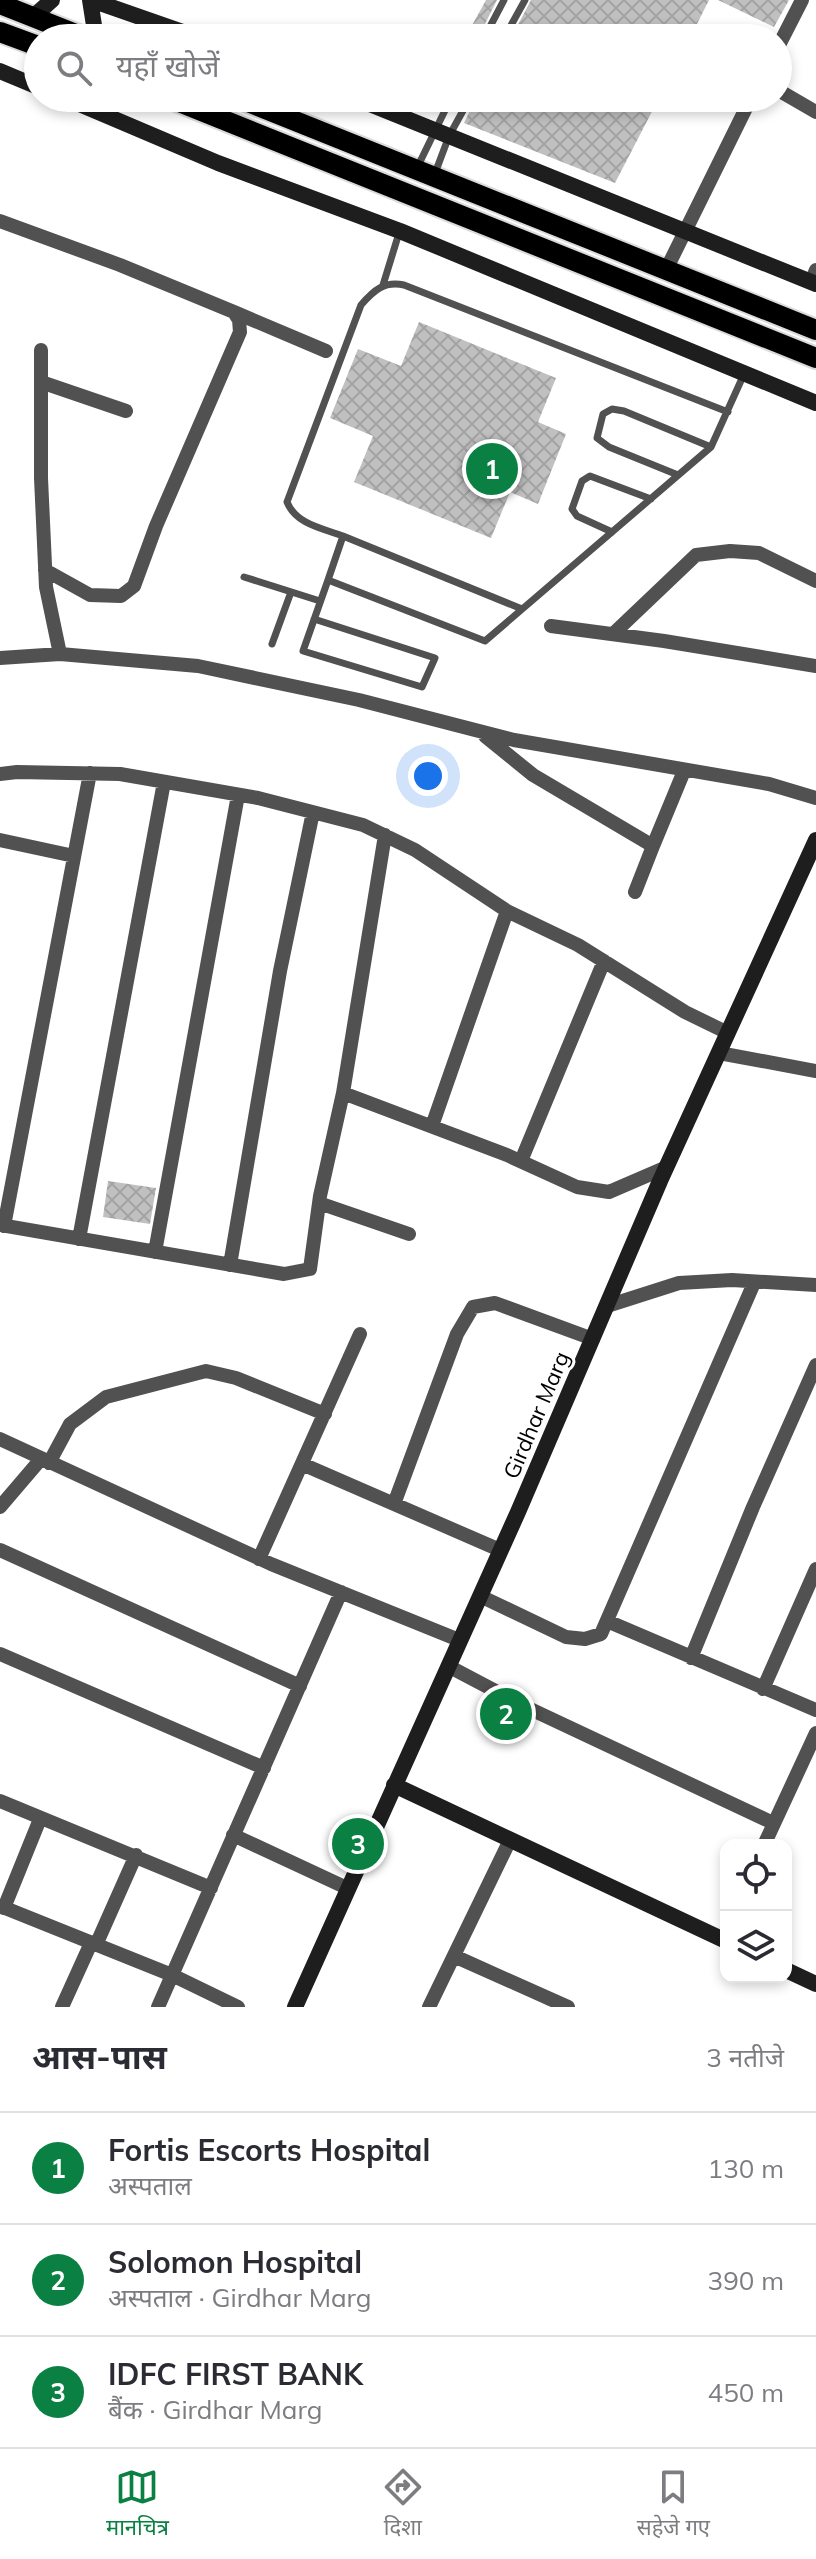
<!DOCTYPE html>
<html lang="hi">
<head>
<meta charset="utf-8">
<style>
	body { margin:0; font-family:Mulish,"Noto Sans Devanagari",sans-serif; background:#f7f7f7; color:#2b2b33 }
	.controls { position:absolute; right:24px; bottom:24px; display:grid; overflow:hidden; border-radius:16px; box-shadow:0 4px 12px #0003 }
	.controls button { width:72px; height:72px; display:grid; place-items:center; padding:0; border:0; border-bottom:2px solid #e1e1e2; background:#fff; color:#2b2b33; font:40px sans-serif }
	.you { position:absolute; left:428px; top:776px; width:28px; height:28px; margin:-20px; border:6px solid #fff; border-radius:50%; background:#1a73e8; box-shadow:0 0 0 12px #1a73e833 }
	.badge { display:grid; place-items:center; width:52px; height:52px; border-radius:50%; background:#0b8043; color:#fff; font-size:26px; font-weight:700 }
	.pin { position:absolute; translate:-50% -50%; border:4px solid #fff; box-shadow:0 2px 8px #0006 }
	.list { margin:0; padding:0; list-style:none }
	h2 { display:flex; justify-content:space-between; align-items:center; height:104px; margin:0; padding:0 32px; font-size:34px }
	h2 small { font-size:26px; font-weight:400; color:#7c7c81 }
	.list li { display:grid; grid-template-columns:52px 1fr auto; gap:24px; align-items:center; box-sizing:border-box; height:112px; padding:0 32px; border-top:2px solid #e1e1e2 }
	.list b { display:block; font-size:30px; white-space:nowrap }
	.list p { margin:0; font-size:26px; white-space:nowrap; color:#7c7c81 }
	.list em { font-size:26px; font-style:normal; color:#7c7c81 }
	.icon { flex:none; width:44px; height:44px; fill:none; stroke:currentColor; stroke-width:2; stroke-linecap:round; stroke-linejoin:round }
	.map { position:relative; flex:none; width:816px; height:2007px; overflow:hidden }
	.search { position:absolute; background:#fff; box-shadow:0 4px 12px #0003; left:24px; right:24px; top:24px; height:88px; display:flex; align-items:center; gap:20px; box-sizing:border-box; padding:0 28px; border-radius:44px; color:#7c7c81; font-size:30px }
	.sheet { height:440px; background:#fff }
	nav { display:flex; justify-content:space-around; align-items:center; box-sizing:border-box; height:112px; border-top:2px solid #e1e1e2; background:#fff; font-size:22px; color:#7c7c81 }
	nav a { display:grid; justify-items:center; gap:4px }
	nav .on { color:#0b8043 }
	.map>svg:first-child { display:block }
	.building { fill:url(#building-cross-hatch) }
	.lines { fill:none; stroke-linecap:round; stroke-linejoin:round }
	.primary-casing { stroke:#dbdbdb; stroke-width:24 }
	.lane { stroke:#515151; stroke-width:7 }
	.street { stroke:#515151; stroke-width:14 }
	.secondary { stroke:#1e1e1e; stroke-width:16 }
	.primary { stroke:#000; stroke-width:20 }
	.labels { text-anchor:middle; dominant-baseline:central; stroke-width:6; stroke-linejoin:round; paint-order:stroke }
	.street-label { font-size:22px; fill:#000; stroke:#fff }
</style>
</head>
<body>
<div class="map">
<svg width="816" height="2007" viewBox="0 0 816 2007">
	<defs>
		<pattern id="building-cross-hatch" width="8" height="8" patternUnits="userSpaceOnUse" patternTransform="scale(2)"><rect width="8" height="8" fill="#c0c0c0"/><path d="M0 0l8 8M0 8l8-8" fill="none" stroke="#a3a3a3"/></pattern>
	</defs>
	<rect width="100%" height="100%" fill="#fff"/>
	<!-- building -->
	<path class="building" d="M486 0H497L478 38H465Z
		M531 0H709L690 38H511Z
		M718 0H789L774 27Z
		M476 98H659L615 183 464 123Z
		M419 322 556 378 538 422 566 434 538 504 510 492 491 538 354 482 373 436 330 418 358 349 401 366Z
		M108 1181 156 1188 150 1224 103 1217Z
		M496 1703 522 1716 512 1732 487 1717Z"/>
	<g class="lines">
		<!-- primary casing -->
		<g class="primary-casing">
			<path id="primary" d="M0 4 86 38
				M0 32 38 46
				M169 98 816 358
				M238 98 816 330"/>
		</g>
		<!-- lane -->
		<path class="lane" d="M484 38 504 0
			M504 38 525 0
			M417 168 451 98
			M434 176 449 136 470 98
			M383 285 399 233
			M678 475 609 447 597 438 603 414 612 409 624 411 711 447
			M612 532 577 516 572 509 582 481 590 476 651 499
			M343 536C321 528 296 524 287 502L361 305C374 290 384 281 404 285L728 412
			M244 577 320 601
			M522 609 343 536 328 580 485 641 711 447 744 374
			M314 619 435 658 422 687 303 651 328 580
			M272 644 291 592"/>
		<!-- street -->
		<path class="street" d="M778 47 802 0
			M778 90 816 112
			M0 221 120 265 234 312 239 320 240 332 156 526 134 586 121 596 90 595 45 570
			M666 270 751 98
			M811 282 816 270
			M234 312 326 351
			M41 350V478L46 587 60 654
			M41 382 126 411
			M551 626 664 641 816 666
			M613 634 696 555 730 551 759 553 816 581
			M0 658 60 654 198 666 359 700 514 740 769 784 816 798
			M485 736 533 775 653 846 684 771
			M0 774 17 772 120 774 258 798 363 825 415 850 507 911 578 945 685 1012 728 1033
			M0 840 74 856
			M635 892 653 846
			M719 1053 816 1071
			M343 1093 507 1155 577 1187 609 1192 667 1167
			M432 1126 507 911
			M521 1161 604 961
			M319 1203 409 1234
			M0 1225 284 1274 310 1269 320 1196 343 1093 385 835
			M4 1226 90 773
			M79 1239 164 782
			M155 1252 238 795
			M230 1265 280 971 313 812
			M607 1306 679 1283 732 1280 816 1285
			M0 1439 271 1564 459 1640
			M49 1463 70 1424 106 1397 206 1371 236 1378 325 1414
			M302 1464 500 1550
			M394 1504 457 1334 473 1307 495 1303 593 1339
			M0 1507 41 1459
			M0 1550 300 1686
			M259 1559 360 1334
			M480 1596 566 1637 585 1639 601 1634 754 1283
			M607 1621 816 1710
			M0 1654 264 1768
			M691 1658 753 1507 816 1365
			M448 1666 526 1707 773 1823
			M763 1689 816 1569
			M0 1801 211 1888
			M233 1835 347 1888
			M764 1845 816 1733
			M0 1906 172 1975 238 2007
			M4 1908 40 1819
			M96 1945 136 1855
			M454 1956 568 2007
			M62 2007 91 1943
			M158 2007 341 1592
			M429 2007 510 1840"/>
		<!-- secondary -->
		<path class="secondary" d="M90 0 96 38
			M91 0 200 38
			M33 17 52 0
			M0 71 38 87
			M65 98 218 163 400 231 816 403
			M355 98 816 284
			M394 1785 726 1941
			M786 1970 816 1984
			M295 2007 518 1512 660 1181 816 840"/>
		<!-- primary -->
		<use href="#primary" class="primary"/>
	</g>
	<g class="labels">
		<!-- street labels -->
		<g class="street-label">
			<text transform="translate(536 1415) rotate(-67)">Girdhar Marg</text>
		</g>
	</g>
</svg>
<div class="controls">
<button><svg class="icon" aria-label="locate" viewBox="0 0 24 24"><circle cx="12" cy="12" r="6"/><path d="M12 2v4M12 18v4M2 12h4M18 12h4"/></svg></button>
<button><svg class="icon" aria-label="layers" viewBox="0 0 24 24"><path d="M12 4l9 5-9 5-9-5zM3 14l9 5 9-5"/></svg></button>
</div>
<div class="you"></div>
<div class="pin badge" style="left:492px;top:469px">1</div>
<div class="pin badge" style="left:506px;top:1714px">2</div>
<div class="pin badge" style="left:358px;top:1844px">3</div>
<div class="search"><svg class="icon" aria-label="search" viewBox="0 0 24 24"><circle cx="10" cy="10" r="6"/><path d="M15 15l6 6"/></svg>यहाँ खोजें</div>
</div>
<section class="sheet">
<h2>आस-पास<small>3 नतीजे</small></h2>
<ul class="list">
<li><span class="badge">1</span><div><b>Fortis Escorts Hospital</b><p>अस्पताल</p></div><em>130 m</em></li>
<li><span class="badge">2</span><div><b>Solomon Hospital</b><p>अस्पताल · Girdhar Marg</p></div><em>390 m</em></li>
<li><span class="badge">3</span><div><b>IDFC FIRST BANK</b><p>बैंक · Girdhar Marg</p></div><em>450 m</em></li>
</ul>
</section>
<nav>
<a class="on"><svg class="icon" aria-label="map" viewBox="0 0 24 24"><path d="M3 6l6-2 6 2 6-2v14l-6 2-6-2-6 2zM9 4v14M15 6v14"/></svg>मानचित्र</a>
<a><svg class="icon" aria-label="directions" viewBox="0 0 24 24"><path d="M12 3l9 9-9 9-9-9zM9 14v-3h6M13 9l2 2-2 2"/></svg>दिशा</a>
<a><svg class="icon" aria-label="saved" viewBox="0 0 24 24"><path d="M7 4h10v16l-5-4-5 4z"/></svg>सहेजे गए</a>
</nav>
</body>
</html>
